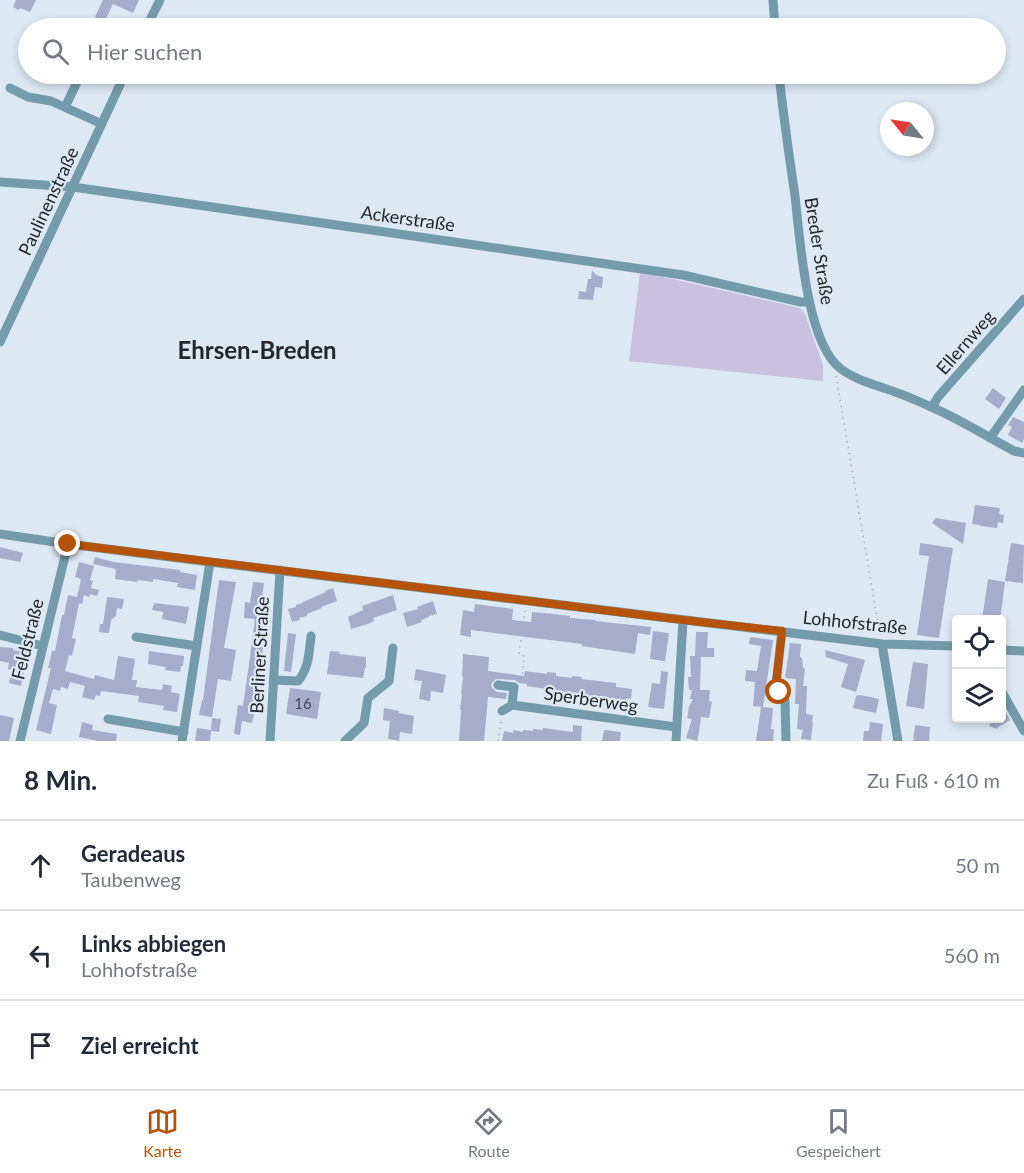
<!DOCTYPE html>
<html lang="de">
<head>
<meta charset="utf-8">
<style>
	body { margin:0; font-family:Lato,sans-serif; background:#f6f6f7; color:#1f2937 }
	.controls { position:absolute; right:18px; bottom:18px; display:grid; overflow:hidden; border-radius:6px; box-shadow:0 3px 9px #0003 }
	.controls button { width:54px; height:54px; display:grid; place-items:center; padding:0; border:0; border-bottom:2px solid #e0e1e3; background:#fff; color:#1f2937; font:30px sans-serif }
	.compass { position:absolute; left:880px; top:102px; width:54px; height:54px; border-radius:50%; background:#fff; box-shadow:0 3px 9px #0003; rotate:300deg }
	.stop { position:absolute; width:18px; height:18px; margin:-14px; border:4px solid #b45309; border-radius:50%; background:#fff }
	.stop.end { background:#b45309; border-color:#fff; box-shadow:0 2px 6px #0008 }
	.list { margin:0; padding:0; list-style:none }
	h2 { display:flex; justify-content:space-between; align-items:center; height:78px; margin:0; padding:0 24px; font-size:26px }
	h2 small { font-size:20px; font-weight:400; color:#747a83 }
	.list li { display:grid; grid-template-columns:39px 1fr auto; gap:18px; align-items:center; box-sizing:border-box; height:90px; padding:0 24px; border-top:2px solid #e0e1e3 }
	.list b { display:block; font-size:22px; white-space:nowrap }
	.list p { margin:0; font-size:20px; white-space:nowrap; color:#747a83 }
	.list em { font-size:20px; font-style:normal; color:#747a83 }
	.icon { flex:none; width:33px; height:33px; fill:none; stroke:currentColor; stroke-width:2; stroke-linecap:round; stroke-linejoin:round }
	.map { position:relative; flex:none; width:1024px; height:741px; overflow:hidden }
	.search { position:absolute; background:#fff; box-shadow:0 3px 9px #0003; left:18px; right:18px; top:18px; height:66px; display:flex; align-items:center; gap:15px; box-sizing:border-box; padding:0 21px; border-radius:33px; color:#747a83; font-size:22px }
	.sheet { height:348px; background:#fff }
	nav { display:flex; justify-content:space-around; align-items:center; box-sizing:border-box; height:84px; border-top:2px solid #e0e1e3; background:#fff; font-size:16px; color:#747a83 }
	nav a { display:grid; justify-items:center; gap:3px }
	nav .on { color:#b45309 }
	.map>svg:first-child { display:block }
	.green { fill:#cac1de }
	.building { fill:#a5adcb }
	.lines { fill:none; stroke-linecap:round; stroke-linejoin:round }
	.path { stroke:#a4aeb8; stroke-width:1.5; stroke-dasharray:1.5 4.5; stroke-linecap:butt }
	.minor { stroke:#749ba9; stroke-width:9 }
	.route { stroke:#b45309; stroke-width:8 }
	.labels { text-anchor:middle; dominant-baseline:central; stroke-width:4.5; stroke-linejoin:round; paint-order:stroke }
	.number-label { font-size:15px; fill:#444854 }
	.street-label { font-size:18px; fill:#23272c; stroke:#dce8f4 }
	.district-label { font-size:24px; font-weight:bold; fill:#23272c; stroke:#dce8f4 }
</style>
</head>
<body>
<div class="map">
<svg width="1024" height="741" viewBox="0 0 1024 741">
	<rect width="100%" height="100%" fill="#dce8f4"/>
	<!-- green -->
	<path class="green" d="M640 273 673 279 800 308 805 314 823 365V381L629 361Z"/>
	<!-- building -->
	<path class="building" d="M16 0H36L30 12 20 8 19 10 13 7Z
		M103 0H139L133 13 113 4 105 21 95 17Z
		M592 270 596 275 603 277 602 288 595 287 593 300 578 299 579 291 586 292 588 279H591Z
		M993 388 1006 398 999 409 985 399Z
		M1013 417 1024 422V439L1022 443 1008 435 1012 427 1008 425Z
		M975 505 1000 508 999 514 1004 515 1003 523 998 522 997 528 980 526V525L972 524Z
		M936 518 966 523 963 544 932 523Z
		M920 543 953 548 939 638 917 635 929 556 919 555Z
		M1011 543 1024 545 1023 583 1005 581Z
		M0 547 23 553 20 562 0 558Z
		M95 557 113 562 180 570V572L197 575 195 590 177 587 178 583 153 579V582L138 580 137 582 115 579 116 569 93 564Z
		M79 562 94 566 90 580 93 581 91 588 99 590 97 596 90 594 89 597 84 595 82 604 79 603 72 638 76 639 72 656 69 655 65 671 94 679 95 675 114 680 118 656 135 659 132 680H137L136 687 162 690 163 684 172 686 171 692 180 694 177 712 163 710 164 706 138 702 139 696 101 691 100 696 96 695 94 700 82 697 85 686 70 682 68 689 61 687 60 691 53 689 49 703 57 705 51 734 36 730 51 668H48L52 651H55L62 615H64L68 595 77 597 81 579 75 577Z
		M988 579 1005 582 1000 620H982Z
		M219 580 236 582 224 648 236 650 231 681 218 679 212 717 199 715 202 700H203Z
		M253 582 264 583 261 608H263L262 632H265L257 695 260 696 259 703H257L252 723 242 721 240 735 234 734 238 705 243 706 250 657 255 619 244 618 245 602 250 603Z
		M333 588 337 601 321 607 322 608 307 614V616L299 618 300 620 292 622 288 609 296 607V605L303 603V602L326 592 325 591Z
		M393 595 397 610 373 618 374 621 368 624 351 629 348 617 363 610 362 606Z
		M107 597 124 599 122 609 117 608 116 616 111 620 109 633 99 632 100 624H103Z
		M433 601 437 614 429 616V617L421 620 422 622 407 627 403 613 418 609 417 607Z
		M154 603 189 607 186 624 162 619 163 612 152 610Z
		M475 604 513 609 512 620 531 622 532 612 554 614 570 616V618L596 620 595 621 651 627 650 635 638 633 635 654 582 646V644L471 630V637L460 635 463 610 474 612Z
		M653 631 669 633 665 661 650 659Z
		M696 632H708L707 648H714V657H701L700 690H710L709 701 712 702 709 718 701 717 699 732 697 741 686 738 692 719 687 718 689 707 693 699H690L692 690H689L688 677H691L690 656H695Z
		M288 633 296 634 291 672 284 671Z
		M750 637 773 640 763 707 753 706 755 682 745 681 746 670 757 671 761 646 749 644Z
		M790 643 801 644 800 657 802 658 803 668 805 669 803 686H807L806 714 813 715 812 722H813L811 740 801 739 803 730 797 729 799 704H795L796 679 785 678Z
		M0 647 13 648V650L27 653 21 686 9 683 12 670 8 669 9 663 0 661Z
		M825 650 865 660 856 692 841 687 848 664 826 657Z
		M149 651 184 656 183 666H181L180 672 165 670 166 667 148 664Z
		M330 651 340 652 339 654 366 657V668H365L363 678 327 674Z
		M463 654 489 657 488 671 524 676 525 671 547 674V672L556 673V676L572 678V676L582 677 581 679 616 683V687L632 689 631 699 626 698V700L579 694 527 686V684L519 683 515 680 496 679 491 684 492 688 497 692 507 693 506 699 488 697 484 741H459L461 710H460L462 694H461L463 677H462Z
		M913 662 928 664 924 709 906 706Z
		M416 669 446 675 443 693 431 691 430 701 419 699 422 681 414 680Z
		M661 671 668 672 664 709 648 707 652 683 660 684Z
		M290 688 321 692 317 719 286 714Z
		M860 695 879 699 876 713 853 708 856 696Z
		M1002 705 1010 720 998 727 997 729 989 726 992 718H1002Z
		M761 707 773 708 771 729H774L773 741H756Z
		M384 708 399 711V713L414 716 412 734 400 732 399 741 388 739 390 721 383 720Z
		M0 715 14 718 9 741H0Z
		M212 718 221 719 219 732 211 731 210 741H195L197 728 211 730Z
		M82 722 93 725 92 730 117 734 116 741H98L79 737Z
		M870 722 883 724 881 741H863L864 731H869Z
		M573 725 582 726 581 741H502L504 731 513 733V730L523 732V730L533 731V729L543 730V728L573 732Z
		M915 725 930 727 929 741H913Z
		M604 730 621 732 620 741H602Z"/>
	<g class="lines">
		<!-- path -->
		<path class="path" d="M836 376 880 635
			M522 680 524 656 519 654 525 611
			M498 741 501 720"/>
		<!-- minor -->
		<path class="minor" d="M773 0 775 28
			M146 28 160 0
			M779 74C783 114 789 155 795 196 800 238 806 343 841 369 857 381 877 385 895 392 907 396 918 401 929 406 958 418 986 436 1014 451L1024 453
			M10 88 28 97 51 101 102 124
			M65 107 81 74
			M0 182 73 187 683 275 801 302H809
			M0 342 125 74
			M932 407 938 397 1024 299
			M990 438 1024 390
			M0 534 68 544 210 562 882 644 956 646
			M782 631 776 684 779 692 785 700 786 741
			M0 635 43 646
			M136 637 197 646
			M882 644 898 741
			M1002 650 1024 651
			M274 680 298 681C309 668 309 653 311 636
			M498 685 514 687 512 705
			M1002 692 1024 731
			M502 711 512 705 676 727
			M108 719 184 732
			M20 741 68 544
			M182 741 210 562
			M270 741 280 570
			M345 741 364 723 368 698 389 681 393 648
			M676 741 683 620"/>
	</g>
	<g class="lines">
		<!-- route -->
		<path class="route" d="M68 544 683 620 782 631 776 684 779 692"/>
	</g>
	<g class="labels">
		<!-- number labels -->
		<g class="number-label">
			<text x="303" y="703">16</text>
		</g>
		<!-- street labels -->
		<g class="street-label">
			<text transform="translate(48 201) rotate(-65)">Paulinenstraße</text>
			<text transform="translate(408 218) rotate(8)">Ackerstraße</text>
			<text transform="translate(820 251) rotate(81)">Breder Straße</text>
			<text transform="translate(965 342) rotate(-49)">Ellernweg</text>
			<text transform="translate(855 622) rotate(6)">Lohhofstraße</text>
			<text transform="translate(27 639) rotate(-76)">Feldstraße</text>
			<text transform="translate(259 655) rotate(-87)">Berliner Straße</text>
			<text transform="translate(591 699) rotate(8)">Sperberweg</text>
		</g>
		<!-- district labels -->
		<g class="district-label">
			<text x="257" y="349">Ehrsen-Breden</text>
		</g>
	</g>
</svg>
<div class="controls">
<button><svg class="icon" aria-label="locate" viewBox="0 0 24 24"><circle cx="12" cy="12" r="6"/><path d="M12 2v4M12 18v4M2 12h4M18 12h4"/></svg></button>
<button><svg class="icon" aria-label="layers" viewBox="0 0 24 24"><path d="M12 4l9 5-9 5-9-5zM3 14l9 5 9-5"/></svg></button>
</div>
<svg class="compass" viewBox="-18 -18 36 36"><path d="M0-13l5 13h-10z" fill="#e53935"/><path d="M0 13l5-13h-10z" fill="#747a83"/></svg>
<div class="stop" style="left:779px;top:692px"></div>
<div class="stop end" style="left:68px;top:544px"></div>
<div class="search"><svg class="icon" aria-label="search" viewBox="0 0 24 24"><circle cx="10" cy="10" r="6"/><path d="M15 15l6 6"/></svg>Hier suchen</div>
</div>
<section class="sheet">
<h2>8 Min.<small>Zu Fuß · 610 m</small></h2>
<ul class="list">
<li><svg class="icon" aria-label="ahead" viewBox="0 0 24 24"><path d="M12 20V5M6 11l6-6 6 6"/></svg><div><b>Geradeaus</b><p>Taubenweg</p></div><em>50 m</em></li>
<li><svg class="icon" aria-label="left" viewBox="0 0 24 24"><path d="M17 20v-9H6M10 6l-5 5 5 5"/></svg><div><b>Links abbiegen</b><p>Lohhofstraße</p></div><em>560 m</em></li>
<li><svg class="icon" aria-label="arrive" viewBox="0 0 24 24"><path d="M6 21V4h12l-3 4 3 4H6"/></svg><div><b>Ziel erreicht</b></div></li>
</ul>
</section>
<nav>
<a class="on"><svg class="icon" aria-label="map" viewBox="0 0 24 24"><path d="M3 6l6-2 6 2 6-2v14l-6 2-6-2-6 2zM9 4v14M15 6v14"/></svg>Karte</a>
<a><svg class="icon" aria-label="directions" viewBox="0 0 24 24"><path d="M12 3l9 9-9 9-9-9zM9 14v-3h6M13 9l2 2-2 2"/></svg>Route</a>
<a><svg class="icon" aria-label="saved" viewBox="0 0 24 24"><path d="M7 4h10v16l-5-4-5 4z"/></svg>Gespeichert</a>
</nav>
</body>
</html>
